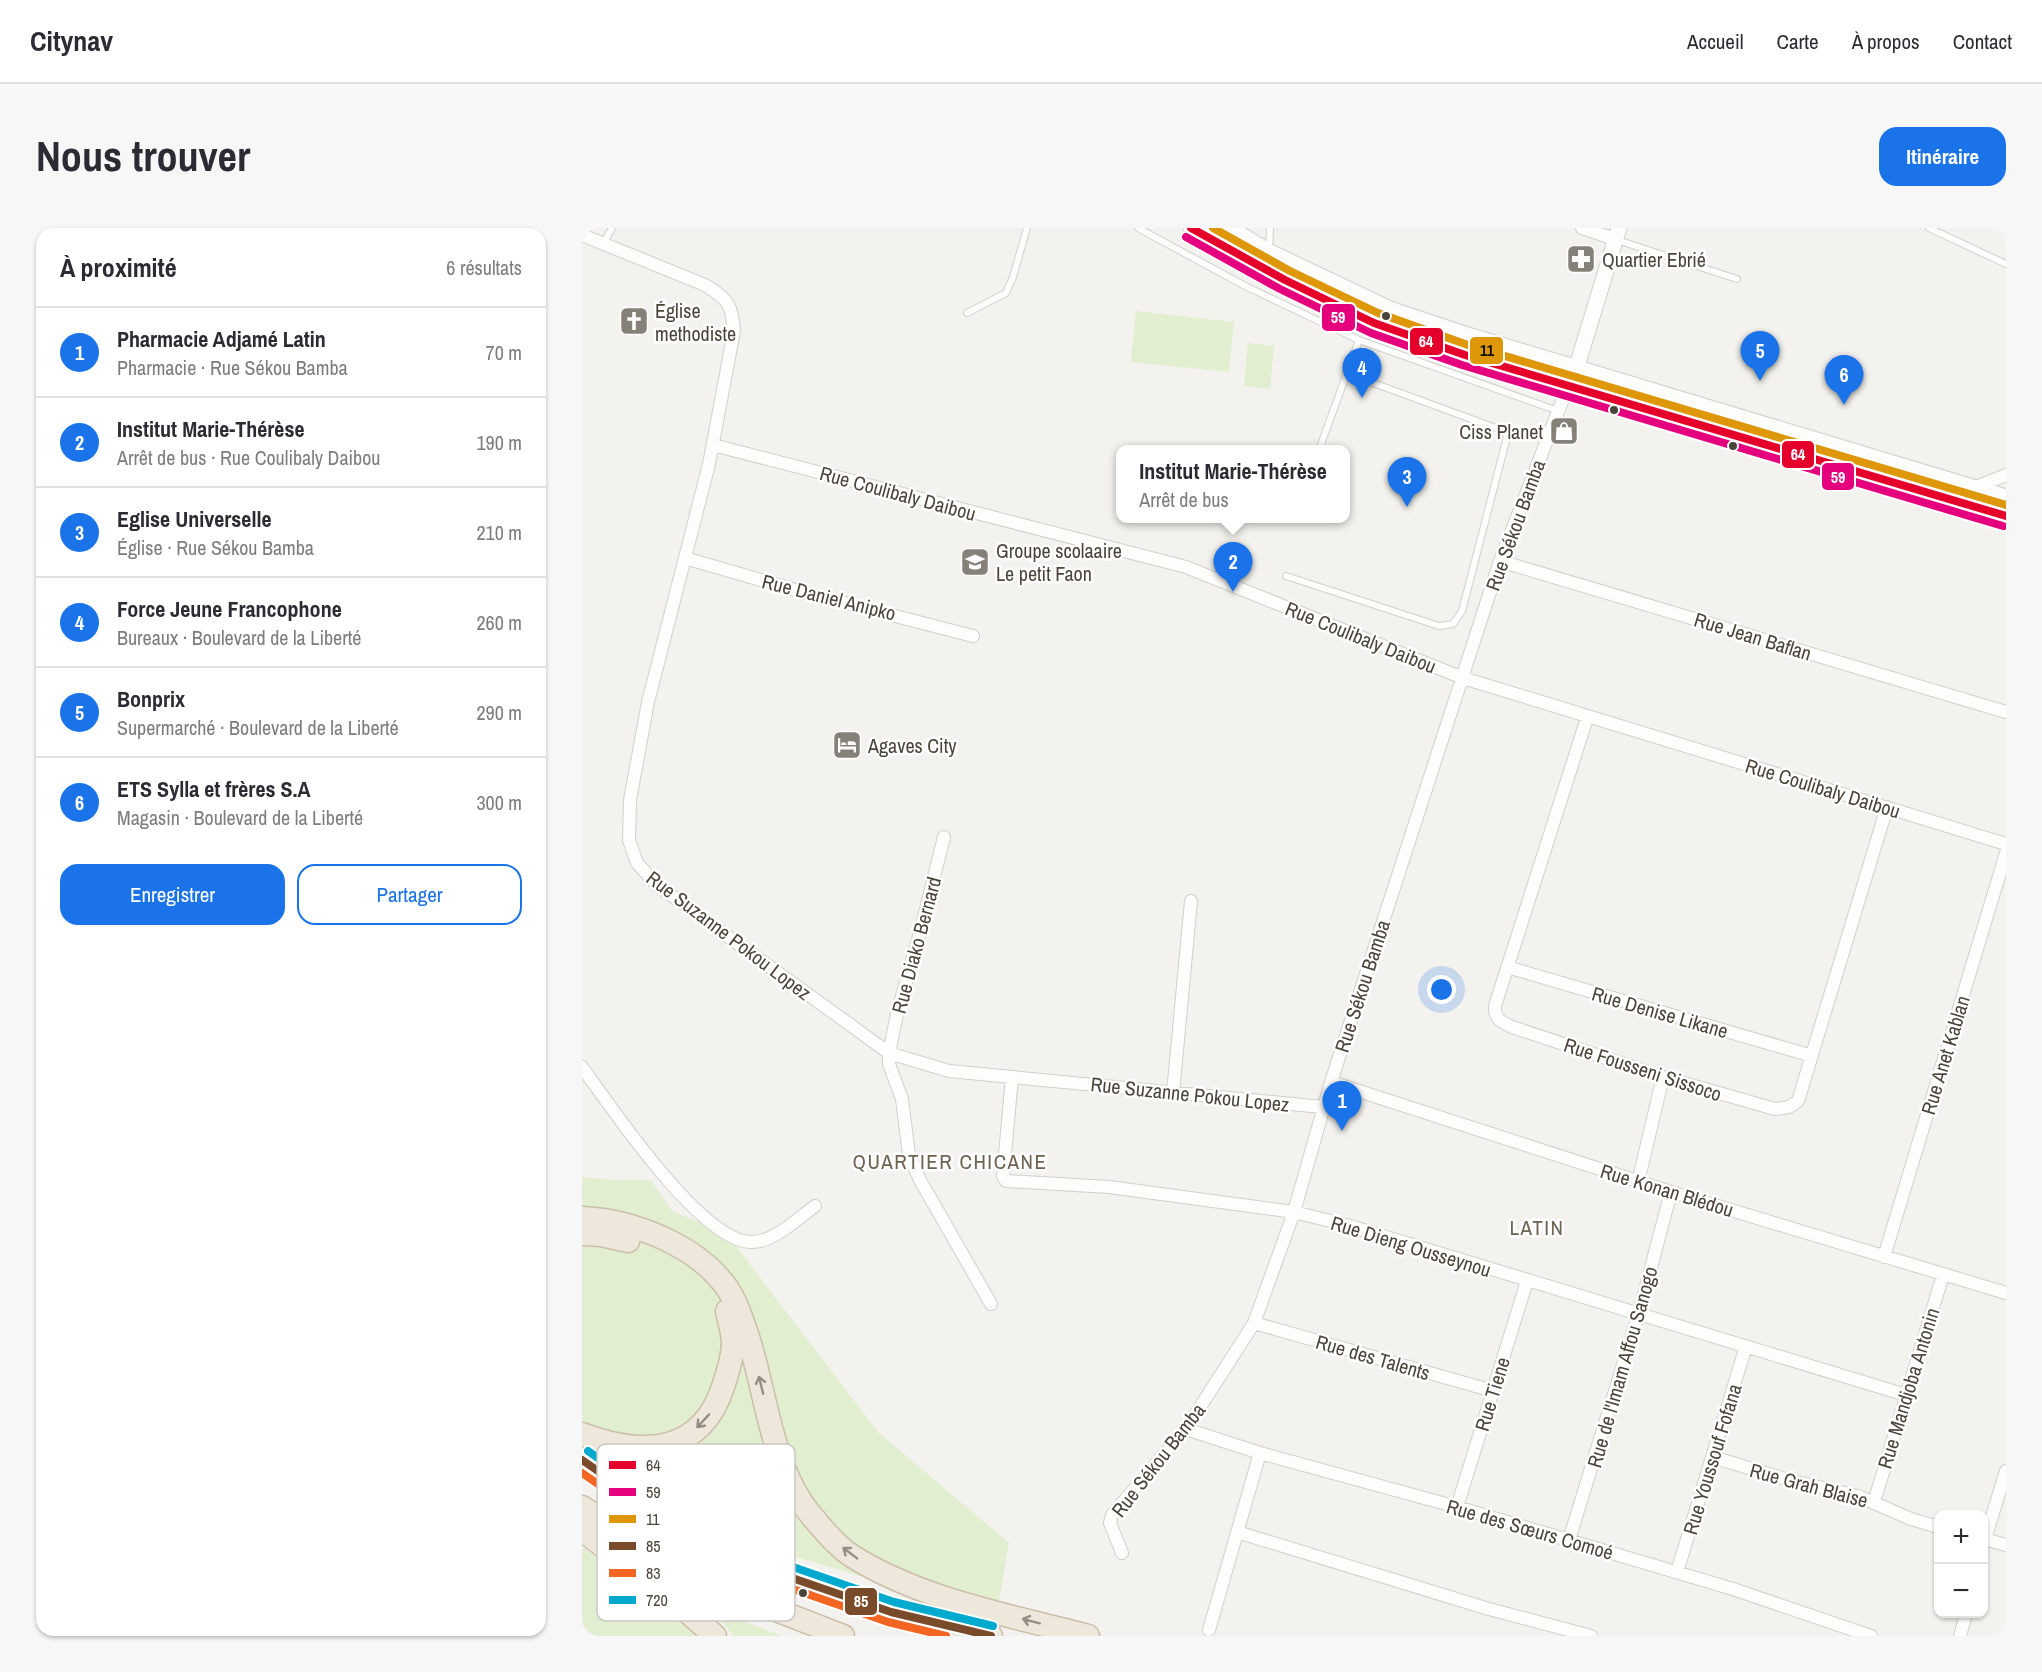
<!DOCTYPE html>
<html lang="fr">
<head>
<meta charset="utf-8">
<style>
	body { margin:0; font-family:"Archivo Narrow",sans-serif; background:#f7f7f7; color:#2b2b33 }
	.controls { position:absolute; right:18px; bottom:18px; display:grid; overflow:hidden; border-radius:12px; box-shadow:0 2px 4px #0004 }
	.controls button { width:54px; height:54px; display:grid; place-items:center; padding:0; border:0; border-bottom:2px solid #e1e1e2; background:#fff; color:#2b2b33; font:30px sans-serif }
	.you { position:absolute; left:860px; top:762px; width:21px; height:21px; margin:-15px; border:4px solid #fff; border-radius:50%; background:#1a73e8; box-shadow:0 0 0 9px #1a73e833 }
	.badge { display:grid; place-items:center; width:39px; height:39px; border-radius:50%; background:#1a73e8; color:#fff; font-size:20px; font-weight:700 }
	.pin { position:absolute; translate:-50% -50px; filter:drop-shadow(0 2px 3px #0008) }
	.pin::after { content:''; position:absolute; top:32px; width:21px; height:18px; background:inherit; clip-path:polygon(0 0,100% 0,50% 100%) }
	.popup { position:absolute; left:534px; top:217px; width:234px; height:78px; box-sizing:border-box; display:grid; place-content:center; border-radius:12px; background:#fff; filter:drop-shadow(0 2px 4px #0005); font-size:20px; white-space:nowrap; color:#7c7c81 }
	.popup b { font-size:22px; color:#2b2b33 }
	.popup::after { content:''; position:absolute; left:50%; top:100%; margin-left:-12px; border:12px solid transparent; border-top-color:#fff }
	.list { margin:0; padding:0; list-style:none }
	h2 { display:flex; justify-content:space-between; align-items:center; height:78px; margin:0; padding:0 24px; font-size:26px }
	h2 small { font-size:20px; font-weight:400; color:#7c7c81 }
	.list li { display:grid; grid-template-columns:39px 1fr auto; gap:18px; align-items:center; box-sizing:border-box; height:90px; padding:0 24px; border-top:2px solid #e1e1e2 }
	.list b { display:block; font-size:22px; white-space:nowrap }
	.list p { margin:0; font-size:20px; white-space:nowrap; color:#7c7c81 }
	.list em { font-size:20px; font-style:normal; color:#7c7c81 }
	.actions { display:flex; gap:12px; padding:18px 24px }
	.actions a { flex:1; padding:14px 0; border:2px solid #1a73e8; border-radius:18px; text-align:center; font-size:21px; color:#1a73e8 }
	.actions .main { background:#1a73e8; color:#fff }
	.map { position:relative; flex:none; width:1424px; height:1408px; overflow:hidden; border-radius:18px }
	header { display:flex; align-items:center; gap:36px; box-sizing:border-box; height:84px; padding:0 30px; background:#fff; border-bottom:2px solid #e1e1e2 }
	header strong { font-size:28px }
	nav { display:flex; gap:33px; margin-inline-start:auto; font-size:21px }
	.intro { display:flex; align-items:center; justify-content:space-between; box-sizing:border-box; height:144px; padding:0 36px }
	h1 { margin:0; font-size:42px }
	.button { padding:15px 27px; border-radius:18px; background:#1a73e8; color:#fff; font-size:21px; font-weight:700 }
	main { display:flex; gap:36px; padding:0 36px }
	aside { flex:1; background:#fff; border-radius:18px; box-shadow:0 2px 4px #0004 }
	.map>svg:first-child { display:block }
	.green { fill:#e1eecf }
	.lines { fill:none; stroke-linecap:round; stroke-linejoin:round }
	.service-casing { stroke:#d2d0cb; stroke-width:8 }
	.minor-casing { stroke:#d2d0cb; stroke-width:14 }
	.tertiary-casing { stroke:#d2d0cb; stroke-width:17 }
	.motorway-casing { stroke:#ccbfa9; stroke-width:25 }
	.service { stroke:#fdfdfc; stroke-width:6 }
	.minor { stroke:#fdfdfc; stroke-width:12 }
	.tertiary { stroke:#fdfdfc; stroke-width:15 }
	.motorway { stroke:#ede8db; stroke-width:22 }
	.bus-1-casing { stroke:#fff; stroke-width:12 }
	.bus-2-casing { stroke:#fff; stroke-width:12 }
	.bus-3-casing { stroke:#fff; stroke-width:12 }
	.bus-4-casing { stroke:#fff; stroke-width:12 }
	.bus-5-casing { stroke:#fff; stroke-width:12 }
	.bus-6-casing { stroke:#fff; stroke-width:12 }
	.bus-1 { stroke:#e4002b; stroke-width:8 }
	.bus-2 { stroke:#e5007d; stroke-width:8 }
	.bus-3 { stroke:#dd9709; stroke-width:8 }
	.bus-4 { stroke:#7a4b2a; stroke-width:8 }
	.bus-5 { stroke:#f26522; stroke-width:8 }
	.bus-6 { stroke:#00a9ce; stroke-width:8 }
	.oneway { stroke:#948e82 }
	.bus-dot { fill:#4b4439; stroke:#fff; stroke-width:2 }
	.labels { text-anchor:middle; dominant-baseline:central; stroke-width:5; stroke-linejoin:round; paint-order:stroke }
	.poi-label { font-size:20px; fill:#4b4439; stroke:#fff; text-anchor:start }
	.street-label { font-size:20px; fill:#4b4439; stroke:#fff }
	.neighbourhood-label { font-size:21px; letter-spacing:1.5px; fill:#6e6250; stroke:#fff }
	.key { fill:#fff; stroke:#c9c7c4; stroke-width:1.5 }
	.key-label { font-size:16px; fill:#4b4439 }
	.line-badge { stroke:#fff; stroke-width:2 }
	.badge-label { font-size:16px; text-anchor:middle; font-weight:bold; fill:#fff }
	.pale-badge-label { font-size:16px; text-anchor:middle; font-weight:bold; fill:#111 }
</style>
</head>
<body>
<header>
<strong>Citynav</strong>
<nav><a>Accueil</a><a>Carte</a><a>À propos</a><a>Contact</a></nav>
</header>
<div class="intro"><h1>Nous trouver</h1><a class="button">Itinéraire</a></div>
<main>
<aside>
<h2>À proximité<small>6 résultats</small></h2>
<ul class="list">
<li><span class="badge">1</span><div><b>Pharmacie Adjamé Latin</b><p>Pharmacie · Rue Sékou Bamba</p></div><em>70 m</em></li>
<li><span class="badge">2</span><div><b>Institut Marie-Thérèse</b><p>Arrêt de bus · Rue Coulibaly Daibou</p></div><em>190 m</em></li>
<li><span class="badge">3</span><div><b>Eglise Universelle</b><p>Église · Rue Sékou Bamba</p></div><em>210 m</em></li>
<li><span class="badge">4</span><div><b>Force Jeune Francophone</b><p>Bureaux · Boulevard de la Liberté</p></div><em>260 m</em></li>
<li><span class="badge">5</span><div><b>Bonprix</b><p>Supermarché · Boulevard de la Liberté</p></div><em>290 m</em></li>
<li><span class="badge">6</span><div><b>ETS Sylla et frères S.A</b><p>Magasin · Boulevard de la Liberté</p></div><em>300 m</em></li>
</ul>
<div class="actions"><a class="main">Enregistrer</a><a>Partager</a></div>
</aside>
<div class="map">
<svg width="1424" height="1408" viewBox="0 0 1424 1408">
	<rect width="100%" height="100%" fill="#f4f2ee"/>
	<!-- green -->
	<path class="green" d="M554 83 652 94 647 144 549 134Z
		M666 115 692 118 688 161 662 158Z
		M0 949 35 952H69L90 983 144 1005 296 1204 427 1315 417 1373 278 1348 204 1326 118 1288 37 1236 0 1202Z
		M0 1319 87 1383 117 1408H0Z
		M122 1378 200 1408H151L143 1397Z"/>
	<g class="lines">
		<!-- service casing -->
		<g class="service-casing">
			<path id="service" d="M556 0 663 58 777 112 976 183
				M1347 0 1424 36
				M1035 12 1155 51
				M21 16 30 0
				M687 22 688 0
				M385 85 424 65 431 49 445 0
				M737 222 777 112
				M704 348 857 398 871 396 880 383 925 209 922 203 764 145"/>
		</g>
		<!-- minor casing -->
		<g class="minor-casing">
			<path id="minor" d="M1000 0 1033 11
				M0 7 123 57C146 71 150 76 152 103L127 236 66 474 48 572 47 612 55 635 75 657 307 825 367 843 741 879
				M131 217 604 339 881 450 1424 616
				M1391 260 1424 247
				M103 330 220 364 391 408
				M918 333 1424 484
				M1005 490 913 778C912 791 919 794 930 799L1081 849 1193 881 1207 879 1216 873 1305 579
				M362 609 339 701 315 786 307 825V836L320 871 327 927 338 952 409 1076
				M925 739 1230 828
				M0 839C29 879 120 1015 170 1014 192 1014 215 991 233 978
				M430 849 421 948 424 953 527 959 712 984 768 998 1324 1167
				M749 854 1089 964 1424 1065
				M591 865 609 673
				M1056 954 1081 849
				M1302 1029 1424 625
				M672 1095 911 1163
				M604 1201 678 1225 875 1279 1151 1361 1289 1408
				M1130 1229 1207 1252 1276 1268 1329 1291 1356 1299
				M1292 1274 1361 1047
				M875 1279 945 1053
				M655 1304 907 1381 1009 1408
				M1402 1311 1424 1317
				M987 1312 1057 1085 1089 964
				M1402 1314 1424 1243
				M540 1325 528 1295 530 1287 604 1201 672 1095 712 984 749 854 918 333 986 158
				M1095 1344 1164 1118
				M627 1402 678 1225
				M1378 1408 1384 1386"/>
		</g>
		<!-- tertiary casing -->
		<g class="tertiary-casing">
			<path id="tertiary" d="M609 0 703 52 792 95 883 127 1424 288
				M648 0 686 23 808 81 889 108 1424 269
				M992 148 1037 0"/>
		</g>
		<!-- motorway casing -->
		<g class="motorway-casing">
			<path id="motorway" d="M0 990C29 991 57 999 83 1011 104 1021 123 1033 138 1051 151 1065 158 1085 164 1103 186 1166 187 1241 234 1293 244 1305 257 1320 270 1328 340 1372 427 1387 506 1408
				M0 1006 19 1007 46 1013
				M0 1206C61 1229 120 1227 142 1156 146 1143 151 1129 151 1115 151 1105 147 1094 145 1083
				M0 1232 95 1298 184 1341 309 1384 409 1408
				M0 1279 109 1349 261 1408
				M0 1302 101 1380 133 1408"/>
		</g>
		<!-- service -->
		<use href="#service" class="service"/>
		<!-- minor -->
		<use href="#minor" class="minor"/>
		<!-- tertiary -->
		<use href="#tertiary" class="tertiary"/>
		<!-- motorway -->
		<use href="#motorway" class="motorway"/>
		<!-- bus-1 casing -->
		<g class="bus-1-casing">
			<path id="bus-1" d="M609 0 703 52 792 95 883 127 1424 288"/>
		</g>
		<!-- bus-2 casing -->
		<g class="bus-2-casing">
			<path id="bus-2" d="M604 9 698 61 789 105 880 137 1421 298"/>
		</g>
		<!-- bus-3 casing -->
		<g class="bus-3-casing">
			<path id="bus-3" d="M631 0 708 43 796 85 886 117 1424 277"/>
		</g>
		<!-- bus-4 casing -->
		<g class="bus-4-casing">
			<path id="bus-4" d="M0 1232 95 1298 184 1341 309 1384 409 1408"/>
		</g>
		<!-- bus-5 casing -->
		<g class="bus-5-casing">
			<path id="bus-5" d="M0 1245 90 1307 179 1350 306 1394 364 1408"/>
		</g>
		<!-- bus-6 casing -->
		<g class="bus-6-casing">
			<path id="bus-6" d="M6 1223 100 1289 188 1331 312 1374 411 1398"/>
		</g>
		<!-- bus-1 -->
		<use href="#bus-1" class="bus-1"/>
		<!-- bus-2 -->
		<use href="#bus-2" class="bus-2"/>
		<!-- bus-3 -->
		<use href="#bus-3" class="bus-3"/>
		<!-- bus-4 -->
		<use href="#bus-4" class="bus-4"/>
		<!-- bus-5 -->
		<use href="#bus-5" class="bus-5"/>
		<!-- bus-6 -->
		<use href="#bus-6" class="bus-6"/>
	</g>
	<!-- one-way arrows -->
	<defs><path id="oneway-shaft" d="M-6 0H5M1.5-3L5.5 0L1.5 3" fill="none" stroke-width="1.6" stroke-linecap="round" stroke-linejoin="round" transform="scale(1.5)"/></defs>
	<g class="oneway">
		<use href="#oneway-shaft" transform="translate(179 1157) rotate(-104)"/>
		<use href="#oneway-shaft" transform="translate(121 1193) rotate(133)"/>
		<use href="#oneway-shaft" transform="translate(268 1325) rotate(-143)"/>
		<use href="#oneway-shaft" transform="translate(449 1393) rotate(-165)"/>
	</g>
	<!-- icons -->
	<defs>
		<g id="pharmacy-square" transform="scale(1.5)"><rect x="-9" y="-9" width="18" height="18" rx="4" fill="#868178" stroke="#fff"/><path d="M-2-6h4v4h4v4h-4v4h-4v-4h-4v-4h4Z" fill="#fff"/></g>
		<g id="church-square" transform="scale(1.5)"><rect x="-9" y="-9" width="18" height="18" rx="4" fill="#868178" stroke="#fff"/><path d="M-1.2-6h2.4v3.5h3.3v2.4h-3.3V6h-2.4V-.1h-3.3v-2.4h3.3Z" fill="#fff"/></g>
		<g id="shop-square" transform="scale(1.5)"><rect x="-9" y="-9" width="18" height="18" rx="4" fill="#868178" stroke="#fff"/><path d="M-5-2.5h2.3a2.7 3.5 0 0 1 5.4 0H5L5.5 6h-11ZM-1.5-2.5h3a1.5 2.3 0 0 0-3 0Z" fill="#fff"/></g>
		<g id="school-square" transform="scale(1.5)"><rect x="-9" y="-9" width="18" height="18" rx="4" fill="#868178" stroke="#fff"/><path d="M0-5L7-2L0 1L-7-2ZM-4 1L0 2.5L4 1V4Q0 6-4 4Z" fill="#fff"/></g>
		<g id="hotel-square" transform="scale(1.5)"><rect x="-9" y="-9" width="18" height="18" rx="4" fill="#868178" stroke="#fff"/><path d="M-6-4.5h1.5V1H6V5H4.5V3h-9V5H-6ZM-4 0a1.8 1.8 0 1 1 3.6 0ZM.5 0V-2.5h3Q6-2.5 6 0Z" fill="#fff"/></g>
	</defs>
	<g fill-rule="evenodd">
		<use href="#pharmacy-square" x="999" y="31"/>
		<use href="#church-square" x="52" y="93"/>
		<use href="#shop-square" x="982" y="203"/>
		<use href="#school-square" x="393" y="334"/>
		<use href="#hotel-square" x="265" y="517"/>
	</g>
	<!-- markers -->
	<g class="bus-dot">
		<circle cx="804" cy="88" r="5"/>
		<circle cx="1032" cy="182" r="5"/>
		<circle cx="1151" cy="218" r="5"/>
		<circle cx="221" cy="1365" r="5"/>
	</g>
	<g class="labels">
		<!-- poi labels -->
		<g class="poi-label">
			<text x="1020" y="31">Quartier Ebrié</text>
			<text x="73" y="82">Église<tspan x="73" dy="23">methodiste</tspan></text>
			<text x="961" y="203" text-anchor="end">Ciss Planet</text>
			<text x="414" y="322">Groupe scolaaire<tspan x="414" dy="23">Le petit Faon</tspan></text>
			<text x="286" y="517">Agaves City</text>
		</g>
		<!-- street labels -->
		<g class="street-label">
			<text transform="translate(316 265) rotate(15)">Rue Coulibaly Daibou</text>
			<text transform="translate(933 297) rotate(-70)">Rue Sékou Bamba</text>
			<text transform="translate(247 369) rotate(14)">Rue Daniel Anipko</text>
			<text transform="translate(1171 408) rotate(17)">Rue Jean Baflan</text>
			<text transform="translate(779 409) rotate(22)">Rue Coulibaly Daibou</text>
			<text transform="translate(1241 560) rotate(17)">Rue Coulibaly Daibou</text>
			<text transform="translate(147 707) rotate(37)">Rue Suzanne Pokou Lopez</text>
			<text transform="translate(334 717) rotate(-75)">Rue Diako Bernard</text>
			<text transform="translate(780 758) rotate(-72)">Rue Sékou Bamba</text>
			<text transform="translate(1078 784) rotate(16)">Rue Denise Likane</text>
			<text transform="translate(1363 827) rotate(-73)">Rue Anet Kablan</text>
			<text transform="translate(1061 841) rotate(18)">Rue Fousseni Sissoco</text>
			<text transform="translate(608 866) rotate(6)">Rue Suzanne Pokou Lopez</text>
			<text transform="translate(1085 962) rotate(17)">Rue Konan Blédou</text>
			<text transform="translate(829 1018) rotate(17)">Rue Dieng Ousseynou</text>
			<text transform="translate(791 1129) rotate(16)">Rue des Talents</text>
			<text transform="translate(1040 1139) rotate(-74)">Rue de l'Imam Affou Sanogo</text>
			<text transform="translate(1326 1160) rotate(-73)">Rue Mandjoba Antonin</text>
			<text transform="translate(910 1166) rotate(-73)">Rue Tiene</text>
			<text transform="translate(1130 1231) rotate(-73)">Rue Youssouf Fofana</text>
			<text transform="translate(576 1232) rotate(-52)">Rue Sékou Bamba</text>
			<text transform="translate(1227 1257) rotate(15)">Rue Grah Blaise</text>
			<text transform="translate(948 1301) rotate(16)">Rue des Sœurs Comoé</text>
		</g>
		<!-- neighbourhood labels -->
		<g class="neighbourhood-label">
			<text x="368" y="933">QUARTIER CHICANE</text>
			<text x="955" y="999">LATIN</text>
		</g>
	</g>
	<!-- legend -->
	<rect x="15" y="1216" width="198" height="177" rx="9" class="key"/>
	<rect x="27" y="1233" width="27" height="8" fill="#e4002b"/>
	<rect x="27" y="1260" width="27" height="8" fill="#e5007d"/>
	<rect x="27" y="1287" width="27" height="8" fill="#dd9709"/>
	<rect x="27" y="1314" width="27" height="8" fill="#7a4b2a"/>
	<rect x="27" y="1341" width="27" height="8" fill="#f26522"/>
	<rect x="27" y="1368" width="27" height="8" fill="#00a9ce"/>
	<g class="key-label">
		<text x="64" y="1243">64</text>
		<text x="64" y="1270">59</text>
		<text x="64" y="1297">11</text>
		<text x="64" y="1324">85</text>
		<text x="64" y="1351">83</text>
		<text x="64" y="1378">720</text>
	</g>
	<g class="line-badge">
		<rect x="739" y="75" width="35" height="29" rx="6" fill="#e5007d"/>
		<rect x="827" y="99" width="35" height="29" rx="6" fill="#e4002b"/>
		<rect x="887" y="108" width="35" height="29" rx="6" fill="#dd9709"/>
		<rect x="1199" y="212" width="34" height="29" rx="6" fill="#e4002b"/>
		<rect x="1239" y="234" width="34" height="29" rx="6" fill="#e5007d"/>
		<rect x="262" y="1359" width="34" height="29" rx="6" fill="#7a4b2a"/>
	</g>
	<g class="badge-label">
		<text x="756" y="95">59</text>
		<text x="844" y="119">64</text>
		<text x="1216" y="232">64</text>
		<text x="1256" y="255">59</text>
		<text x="279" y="1379">85</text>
	</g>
	<g class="pale-badge-label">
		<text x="905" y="128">11</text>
	</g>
</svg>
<div class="controls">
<button>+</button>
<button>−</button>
</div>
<div class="you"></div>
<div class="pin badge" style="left:760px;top:903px">1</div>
<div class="pin badge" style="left:651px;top:364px">2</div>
<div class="popup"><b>Institut Marie-Thérèse</b>Arrêt de bus</div>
<div class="pin badge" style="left:825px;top:279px">3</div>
<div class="pin badge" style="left:780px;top:170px">4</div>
<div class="pin badge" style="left:1178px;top:153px">5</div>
<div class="pin badge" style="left:1262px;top:177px">6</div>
</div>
</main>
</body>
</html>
